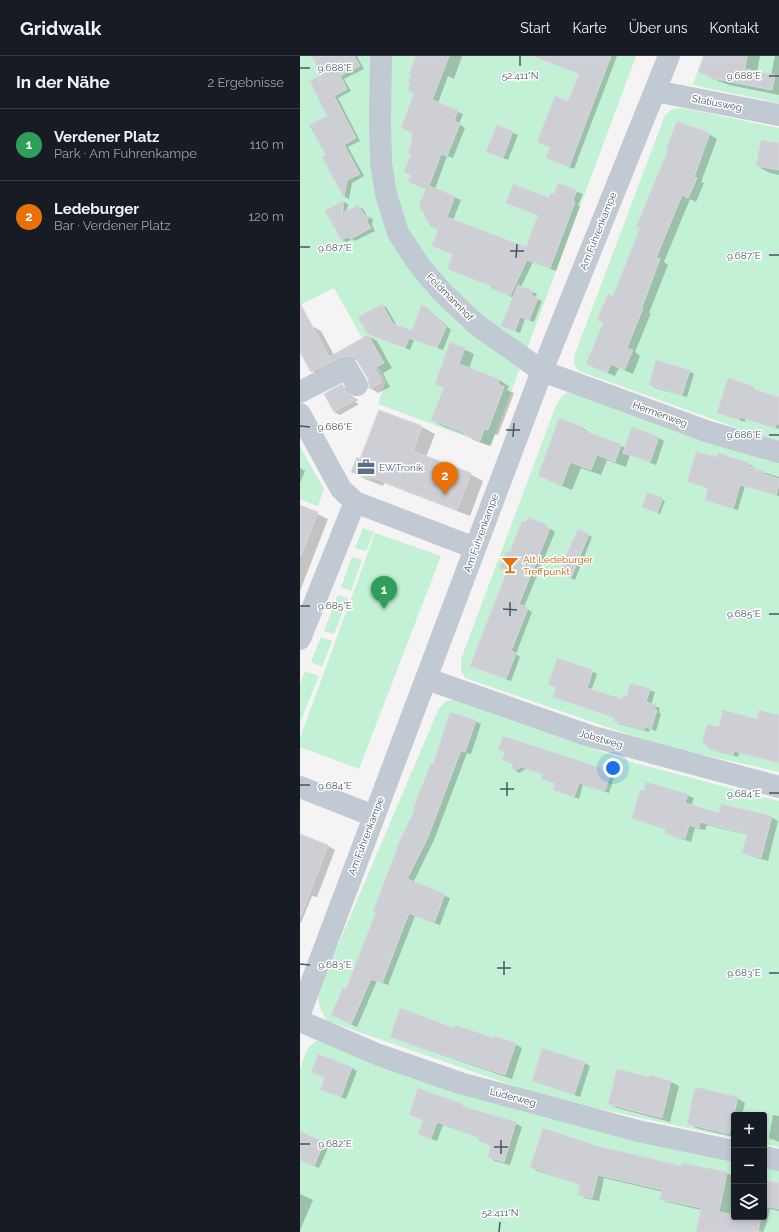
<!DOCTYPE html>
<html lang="de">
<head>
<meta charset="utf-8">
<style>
	body { margin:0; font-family:Raleway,sans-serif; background:#20242c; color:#f1f3f6 }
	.controls { position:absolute; right:12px; bottom:12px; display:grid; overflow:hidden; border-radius:4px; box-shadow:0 2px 6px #0003 }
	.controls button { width:36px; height:36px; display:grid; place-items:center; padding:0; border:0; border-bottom:1px solid #363941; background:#171b24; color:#f1f3f6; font:20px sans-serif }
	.you { position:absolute; left:313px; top:712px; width:14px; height:14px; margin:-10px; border:3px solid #fff; border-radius:50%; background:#1a73e8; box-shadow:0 0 0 6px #1a73e833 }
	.badge { display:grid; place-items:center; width:26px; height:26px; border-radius:50%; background:#8c9099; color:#fff; font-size:13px; font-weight:700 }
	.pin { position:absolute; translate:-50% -33px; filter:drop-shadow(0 1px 2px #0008) }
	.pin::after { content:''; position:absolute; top:21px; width:14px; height:12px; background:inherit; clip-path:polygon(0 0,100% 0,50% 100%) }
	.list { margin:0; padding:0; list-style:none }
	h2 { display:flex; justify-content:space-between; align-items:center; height:52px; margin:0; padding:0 16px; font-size:17px }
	h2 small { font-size:13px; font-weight:400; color:#9ea1a6 }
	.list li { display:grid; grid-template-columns:26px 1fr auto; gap:12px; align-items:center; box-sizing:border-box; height:72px; padding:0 16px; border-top:1px solid #363941 }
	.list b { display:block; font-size:15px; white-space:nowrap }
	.list p { margin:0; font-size:13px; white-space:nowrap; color:#9ea1a6 }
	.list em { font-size:13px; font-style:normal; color:#9ea1a6 }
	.icon { flex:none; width:22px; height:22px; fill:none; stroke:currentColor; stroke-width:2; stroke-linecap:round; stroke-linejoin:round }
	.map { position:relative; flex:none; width:479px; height:1176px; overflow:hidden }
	header { display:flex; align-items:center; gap:24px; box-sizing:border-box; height:56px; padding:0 20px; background:#171b24; border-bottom:1px solid #363941 }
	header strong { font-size:19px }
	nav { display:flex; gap:22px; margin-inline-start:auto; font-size:14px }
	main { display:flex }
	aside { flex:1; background:#171b24 }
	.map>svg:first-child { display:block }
	.green { fill:#c3f1d5 }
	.shadow { fill:#0003; fill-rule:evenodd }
	.building { fill:#cdcfd5; stroke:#d7d9de }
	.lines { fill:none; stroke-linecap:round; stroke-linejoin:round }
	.minor { stroke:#c1cad2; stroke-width:22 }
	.ticks { fill:none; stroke:#4a5661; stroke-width:1.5 }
	.labels { text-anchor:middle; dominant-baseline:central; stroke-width:3; stroke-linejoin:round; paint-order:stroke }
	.street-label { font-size:10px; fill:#4a5661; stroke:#fff }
	.service-label { font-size:10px; fill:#4e5e75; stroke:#fff; text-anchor:start }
	.food-label { font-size:10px; fill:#c56008; stroke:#fff; text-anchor:start }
	.ticks-label { font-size:10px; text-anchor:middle; fill:#4a5661; stroke:#fff; stroke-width:3; stroke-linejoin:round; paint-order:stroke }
</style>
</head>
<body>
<header>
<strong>Gridwalk</strong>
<nav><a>Start</a><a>Karte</a><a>Über uns</a><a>Kontakt</a></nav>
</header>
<main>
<aside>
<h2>In der Nähe<small>2 Ergebnisse</small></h2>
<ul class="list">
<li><span class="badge" style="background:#2e9e5b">1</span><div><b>Verdener Platz</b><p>Park · Am Fuhrenkampe</p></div><em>110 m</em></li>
<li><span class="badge" style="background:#e8710a">2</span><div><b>Ledeburger</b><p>Bar · Verdener Platz</p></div><em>120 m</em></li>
</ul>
</aside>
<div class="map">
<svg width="479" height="1176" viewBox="0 0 479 1176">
	<rect width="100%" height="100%" fill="#f5f3f3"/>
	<!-- green -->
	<path class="green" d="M0 0H336L191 390 78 348 86 325 34 232 0 249Z
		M403 0H479V47L393 29Z
		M383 52 479 72V384L454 378 279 315 274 308 275 298 365 59 373 53Z
		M268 336 479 403V716L356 688 165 622 161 615V603L255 352 262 340Z
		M0 391 24 433 18 450 0 443Z
		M63 472 74 476 66 495 55 492Z
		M75 477 141 500 59 713 0 691V682Z
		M52 501 62 504 51 535 41 531Z
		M38 539 48 542 34 578 24 575Z
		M21 581 32 585 22 611 11 606Z
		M5 615 19 620 0 666V629Z
		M154 644 335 707 479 745V1091L464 1088V1059H434V1082L249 1042 27 965C21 955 18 948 18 936L139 652 146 645Z
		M19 984 434 1103V1161H464V1109L479 1112V1176H0V1014C4 1003 6 988 19 984Z"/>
	<!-- shadow -->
	<path class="shadow" d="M13 0H57L64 13 44 23 51 35 38 42 60 85 48 91 64 120 52 127 49 143 45 141 23 102 27 100 28 60 23 19Z
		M117 0H162L154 23 148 20 138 47 163 58 159 68 165 72 153 102 147 100 135 133 161 144 153 164 227 192 239 160 207 147 249 144 255 139 258 128 283 138 278 149 280 150 256 215 233 206 221 231 237 238 235 242 242 245 234 266 225 263 220 277 207 272 214 242 191 232 192 230 154 199 133 190 139 174 126 133 109 125 111 119 105 116 112 99 113 77 102 72 115 37Z
		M246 0H317L274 113 247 102 280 18Z
		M405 0H460L457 17 471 20 475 0H479V39L429 29 411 22 399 15Z
		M197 70 218 79 208 104 193 98Z
		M409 78 417 83 401 126 404 127 396 146 390 143 364 206 368 209 349 257H351L335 296 340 300 333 318 319 312 315 320 295 312 287 308 314 241Z
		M479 89V119L470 117 457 110Z
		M44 146 48 148 46 157 58 150 63 153 67 160 73 163 72 169 75 175 55 185 52 183 47 186 42 184 26 155ZM41 150H44L41 164 39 163Z
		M82 249 87 252 97 270 112 276 122 249 127 252 151 274 143 294 114 284 110 294 68 277Z
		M12 270 21 275 34 299 68 280 77 285 92 312 83 317 90 331 78 337 70 332 69 323 58 304 51 305 21 321 12 315 0 294V283Z
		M164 293 174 298 169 313 199 324 209 330 207 334 214 337 198 379 195 378 190 390 176 385 166 379 142 370 132 364 144 332 136 328Z
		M389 315 394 318 387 341 355 332 350 329Z
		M42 330 48 333 52 340 58 344 55 346 59 348 40 359 34 356Z
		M450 330 455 333V334L479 342V373L445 363V366L418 357Z
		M260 363 283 372 293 379 326 392 359 382 364 385 356 409 330 399 326 411 307 404 301 419 281 412 272 434 250 425 239 419Z
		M122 371 135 378 126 401 170 418 183 425 170 460 84 427 83 430 65 423 52 415 61 404Z
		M418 398 449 408 454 411 453 413 479 421V440L445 430 438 454 411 446 406 444 409 433 389 425 417 402Z
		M0 412 5 415 0 427Z
		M348 437 365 445 360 458 345 452Z
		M0 450 28 463 0 535Z
		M245 469 255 476 224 551 232 556 216 598 220 601 211 625 176 612 207 515 201 512 210 498Z
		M288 479 292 481 275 524 259 517Z
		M292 615 297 618 291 635 322 644 327 641 331 628 355 636 351 649 360 652 359 656 361 658 356 675 350 673 349 676 319 668 315 665V662L254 641 257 632 249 628Z
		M479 661V707L439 697 438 701 412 694 403 686 420 672Z
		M175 665 181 668 171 698 167 697 134 784 113 827 150 842 140 869 115 860 88 929 77 925 57 971 38 962 46 935 116 753Z
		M203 681 311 716 315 719 309 737 283 729 279 743 254 734 256 728 247 725 244 718 226 713 219 717 215 714 213 708 203 704 206 696Z
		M387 739 394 742 391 750 420 758 471 761 478 765 468 805 450 800 444 797 448 779 407 769 405 774 395 772 391 786 372 780 365 776 366 773 340 765 333 762Z
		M0 780 28 790 35 794 17 841 12 840 1 867 0 866Z
		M155 973 215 988 222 992 212 1023 98 984 91 980Z
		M243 994 285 1007 290 1010 280 1041 238 1027 233 1024Z
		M52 1012 57 1015 46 1043 27 1036 26 1022 12 1016Z
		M351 1021 371 1026 379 1030 370 1066 317 1052 309 1048 350 1023Z
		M437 1042 445 1047 442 1059H434V1081L396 1072 388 1067Z
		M162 1049 168 1052 215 1067 222 1071 210 1109 195 1105 189 1101 192 1090 179 1085 180 1082 143 1069 137 1085 126 1081 119 1078 124 1065 110 1059Z
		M473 1059 479 1060V1086L469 1082Z
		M0 1076 29 1090 19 1112 0 1104Z
		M297 1091 383 1111V1109L434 1119V1161H464V1125L479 1128V1155L470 1153 467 1166 463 1176 444 1172 442 1176H398L401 1154 367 1146 361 1143 364 1136 304 1122 299 1145 285 1142 278 1138 281 1129 237 1115 231 1111Z
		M0 1138 13 1144 0 1174Z"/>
	<!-- building -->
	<path class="building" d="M12 0H54L60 10 40 20 47 33 34 40 56 82 44 89 60 118 47 124 44 142 22 101 26 99 9 69 27 60 10 25 22 19Z
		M116 0H149L132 44 158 54 154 65 160 68 147 100 141 98 129 130 155 140 147 161 226 191 238 159 206 147 213 128 249 142 251 137 254 138 258 127 277 134 273 145 275 146 250 212 227 204 210 240 190 232 191 230 147 213 153 198 132 190 138 174 130 170 119 149 126 133 108 126 111 119 104 116 111 99 108 98 111 88 112 77 101 72 114 37 108 34 110 27 108 26 111 19 109 18Z
		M236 0H311L269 111 246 102 250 91 237 86 255 40 268 45 279 18 235 1Z
		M404 0H447L445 13 475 19 472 34 416 23 398 16Z
		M377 65 410 77 394 121 397 122 388 142 382 139 356 202 360 203 342 251 343 252 327 292 333 294 324 314 311 308 307 317 286 308 303 267 297 264 308 238 313 240 340 172 336 171 368 94 366 93Z
		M197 69 213 75 203 102 186 96Z
		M461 84 479 87V114L456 110Z
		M44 145 41 158 58 149 64 159 69 160 67 166 71 172 50 183 48 181 41 184 25 154Z
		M218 229 233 235 231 239 238 242 229 264 220 261 215 275 201 270Z
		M0 247 29 301 68 279 84 307 74 312 82 326 69 333V329L68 323 58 306 54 301 48 300 41 301 11 316 0 296Z
		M82 248 93 268 112 274 122 248 146 271 137 292 109 282 105 292 68 278 58 261Z
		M150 286 165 292 159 308 199 323 198 328 204 331 188 374 184 373 180 385 165 379V377L131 364 144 331 135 328Z
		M356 304 390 314 382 339 349 329Z
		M428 322 451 329 450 332 479 341V368H476L475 372 440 361 439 364 417 357Z
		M42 328 46 336 54 341 50 343 55 344 34 356 24 338Z
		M79 354 122 370 113 395 171 417 157 454 71 421 70 423 51 416 57 401 60 403Z
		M259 362 283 371 282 374 321 388 315 406 297 399 291 414 270 406 262 429 238 420Z
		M332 371 359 381 350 406 323 397Z
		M396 396 417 401 418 397 449 407 448 410 465 416 464 418 479 423V429L476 439 440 429 433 453 405 444 408 432 387 426Z
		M347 436 363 442 357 457 342 451Z
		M0 449 18 456 1 500H0Z
		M228 461 246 468 245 470 250 472 219 548 228 552 211 595 216 597 206 623 170 610 207 515 199 512 206 495 210 496 222 465 226 466Z
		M278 473 289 478 271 522 258 517Z
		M257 602 293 614 287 632 322 643 323 639 327 640 330 627 350 633 346 646 356 649 354 653 357 654 351 673 345 671 344 674 313 665 315 662 253 641 256 631 248 629Z
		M423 654 457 663 459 654 479 659V707L434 695 433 699 407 692 408 688 402 687 407 668 419 671Z
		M150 656 176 664 165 696 161 694 128 781 107 823 145 838 134 867 109 857 82 927 71 923 51 968 31 959 43 932 46 933 76 856 73 855 97 793H96L115 753H113L131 707 133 708Z
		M203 680 311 715 305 735 279 727 274 741 253 734 255 727 241 723 243 718 221 711 214 715 212 708 202 704 205 696 198 693Z
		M346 726 388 738 385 747 419 757 421 748 472 760 461 802 442 797 447 778 400 766 399 772 389 769 385 783 364 777 366 772 332 762 340 734 344 735Z
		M0 778 28 789 1 860H0Z
		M100 952 154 972 155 969 194 982 195 980 216 987 205 1019 90 981Z
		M242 992 285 1006 274 1039 232 1025Z
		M18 998 52 1011 41 1041 20 1034 25 1022 11 1016Z
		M317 1013 350 1021V1019L371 1025 362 1062 308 1048Z
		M395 1031 438 1041 429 1078 387 1068Z
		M118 1032 162 1048V1050L216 1066 204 1106 188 1101 191 1089 178 1085 179 1081 137 1066 131 1083 118 1078 123 1064 109 1059Z
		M243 1072 297 1090 382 1110V1107L427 1116 419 1156 434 1159V1161H461L458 1176H396L401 1152 359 1143 363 1134 298 1119 292 1142 277 1139 280 1129 230 1111Z
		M0 1075 24 1086 14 1110 0 1104Z
		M464 1124 479 1127V1153L464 1150Z"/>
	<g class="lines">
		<!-- minor -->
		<path class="minor" d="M81 0 80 64 81 107 86 138 98 177 119 209 143 237 177 269 242 315 409 376 479 396
			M355 35 479 59
			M0 336 47 312 57 329
			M0 358 41 433 55 446 175 492
			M0 583 55 446
			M127 623 290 680 479 731
			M0 731 74 760
			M0 957 242 315 369 0
			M0 965 79 999 160 1027 338 1075 434 1095
			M464 1101 479 1104"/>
	</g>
	<!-- ticks -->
	<path class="ticks" d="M220 10V0M0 12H10M469 20H479M0 191H10M210 195H224M469 199H479M216 202 217 188M0 370 10 371M206 374H220M469 379H479M213 381 214 367M0 550H10M203 553 217 554M469 558H479M210 560V546M0 729H10M200 733H214M469 737H479M207 740V726M0 908 10 909M197 912H211M469 917H479M204 919V905M0 1088H10M194 1091H208M201 1098V1084M199 1176 200 1166"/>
	<!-- icons -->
	<defs>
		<g id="office-bare" transform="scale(1.38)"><path d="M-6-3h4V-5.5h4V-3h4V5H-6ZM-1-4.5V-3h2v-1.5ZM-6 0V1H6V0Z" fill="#5c6f8a" stroke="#fff" stroke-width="2.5" paint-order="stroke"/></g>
		<g id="bar-bare" transform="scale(1.38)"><path d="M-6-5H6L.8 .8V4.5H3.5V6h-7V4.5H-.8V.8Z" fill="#e8710a" stroke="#fff" stroke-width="2.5" paint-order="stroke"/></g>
	</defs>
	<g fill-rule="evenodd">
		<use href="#office-bare" x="66" y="411"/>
		<use href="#bar-bare" x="210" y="509"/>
	</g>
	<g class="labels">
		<!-- street labels -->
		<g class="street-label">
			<text transform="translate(417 47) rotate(11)">Statiusweg</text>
			<text transform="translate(298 175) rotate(-68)">Am Fuhrenkampe</text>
			<text transform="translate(150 241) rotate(45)">Feldmannhof</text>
			<text transform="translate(360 358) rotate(20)">Hermenweg</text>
			<text transform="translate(181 477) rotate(-70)">Am Fuhrenkampe</text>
			<text transform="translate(301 683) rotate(16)">Jobstweg</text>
			<text transform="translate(66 780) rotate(-69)">Am Fuhrenkampe</text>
			<text transform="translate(213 1041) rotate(15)">Lüderweg</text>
		</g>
		<!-- service labels -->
		<g class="service-label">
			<text x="79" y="411">EWTronik</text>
		</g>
		<!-- food labels -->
		<g class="food-label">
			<text x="223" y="503">Alt Ledeburger<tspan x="223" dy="12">Treffpunkt</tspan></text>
		</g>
	</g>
	<g class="ticks-label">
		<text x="35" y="15">9.688°E</text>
		<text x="444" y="23">9.688°E</text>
		<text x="220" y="23">52.411°N</text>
		<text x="35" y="195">9.687°E</text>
		<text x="444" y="203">9.687°E</text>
		<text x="35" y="374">9.686°E</text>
		<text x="444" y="382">9.686°E</text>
		<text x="35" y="553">9.685°E</text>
		<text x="444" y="561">9.685°E</text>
		<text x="35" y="733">9.684°E</text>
		<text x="444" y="741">9.684°E</text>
		<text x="35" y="912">9.683°E</text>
		<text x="444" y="920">9.683°E</text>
		<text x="35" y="1091">9.682°E</text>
		<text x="200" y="1160">52.411°N</text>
	</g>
</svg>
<div class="controls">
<button>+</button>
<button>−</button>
<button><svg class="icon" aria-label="layers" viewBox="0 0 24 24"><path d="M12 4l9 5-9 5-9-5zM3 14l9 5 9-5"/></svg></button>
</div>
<div class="you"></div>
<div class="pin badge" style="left:84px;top:553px;background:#2e9e5b">1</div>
<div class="pin badge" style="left:145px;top:439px;background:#e8710a">2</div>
</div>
</main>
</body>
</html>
